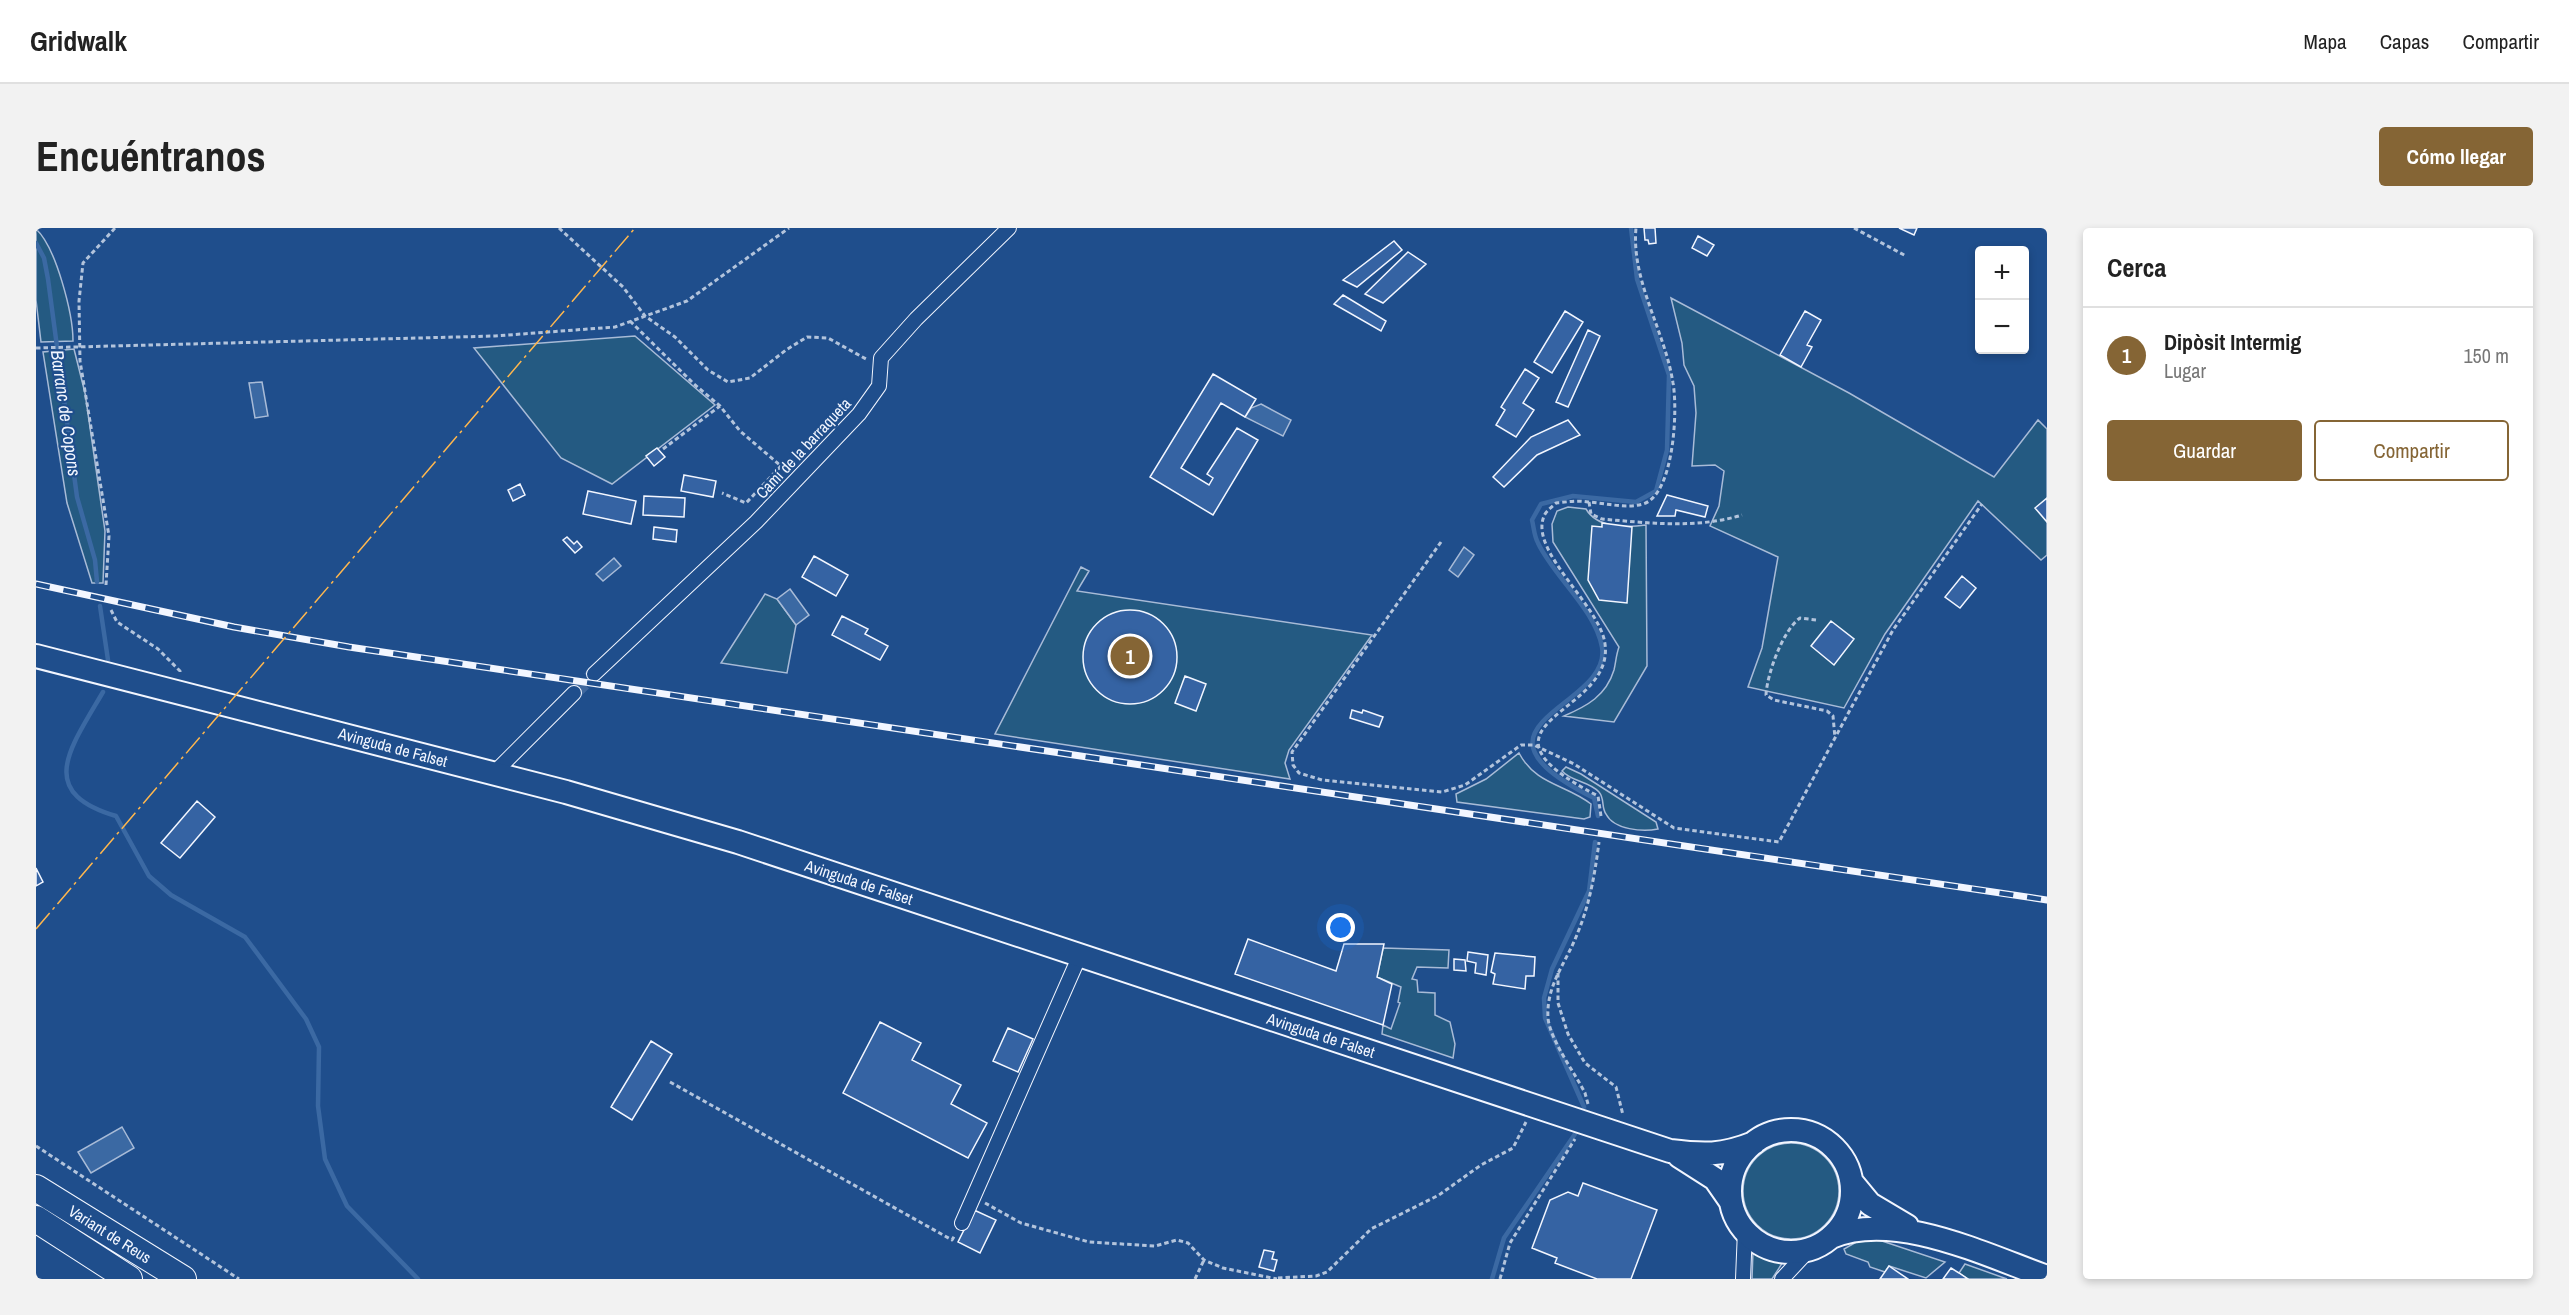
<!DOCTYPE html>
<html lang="es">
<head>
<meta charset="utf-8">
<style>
	body { margin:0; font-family:"Archivo Narrow",sans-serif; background:#f2f2f2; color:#222 }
	.controls { position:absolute; right:18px; top:18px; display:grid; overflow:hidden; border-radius:6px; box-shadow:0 3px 9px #0003 }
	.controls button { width:54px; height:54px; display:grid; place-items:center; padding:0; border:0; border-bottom:2px solid #e0e0e0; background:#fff; color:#222; font:30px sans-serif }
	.you { position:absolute; left:1305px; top:700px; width:21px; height:21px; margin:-15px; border:4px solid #fff; border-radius:50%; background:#1a73e8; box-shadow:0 0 0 9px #1a73e833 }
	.badge { display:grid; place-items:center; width:39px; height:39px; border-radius:50%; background:#856535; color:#fff; font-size:20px; font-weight:700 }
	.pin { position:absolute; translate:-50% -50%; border:3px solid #fff; box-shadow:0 2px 6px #0006 }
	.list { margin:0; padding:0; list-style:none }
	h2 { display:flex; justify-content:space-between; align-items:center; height:78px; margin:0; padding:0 24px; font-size:26px }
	h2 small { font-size:20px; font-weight:400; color:#767676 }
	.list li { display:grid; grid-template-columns:39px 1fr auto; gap:18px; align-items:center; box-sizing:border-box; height:96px; padding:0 24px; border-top:2px solid #e0e0e0 }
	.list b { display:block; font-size:22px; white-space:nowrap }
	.list p { margin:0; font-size:20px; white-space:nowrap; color:#767676 }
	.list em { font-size:20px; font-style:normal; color:#767676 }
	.actions { display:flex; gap:12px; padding:18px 24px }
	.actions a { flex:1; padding:14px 0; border:2px solid #856535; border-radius:6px; text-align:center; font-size:21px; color:#856535 }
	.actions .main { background:#856535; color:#fff }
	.map { position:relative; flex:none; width:2011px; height:1051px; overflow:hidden; border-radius:6px }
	header { display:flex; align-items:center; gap:36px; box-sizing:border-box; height:84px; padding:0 30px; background:#fff; border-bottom:2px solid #e0e0e0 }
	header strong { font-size:28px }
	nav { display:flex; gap:33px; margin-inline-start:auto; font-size:21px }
	.intro { display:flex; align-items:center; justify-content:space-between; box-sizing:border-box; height:144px; padding:0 36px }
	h1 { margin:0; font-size:42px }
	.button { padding:15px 27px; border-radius:6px; background:#856535; color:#fff; font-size:21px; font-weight:700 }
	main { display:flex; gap:36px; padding:0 36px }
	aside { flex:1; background:#fff; border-radius:6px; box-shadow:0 3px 9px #0003 }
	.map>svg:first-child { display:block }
	.green { fill:#245a82; stroke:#a8bbd7; stroke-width:1.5 }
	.water { fill:#3b69a3; stroke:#a8bbd7; stroke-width:1.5 }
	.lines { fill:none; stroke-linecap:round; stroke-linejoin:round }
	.stream { stroke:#3b69a3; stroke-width:4.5 }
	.building { fill:#3563a3; stroke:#f2f6ff; stroke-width:1.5 }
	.minor-tunnel { stroke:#3f679d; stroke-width:14; stroke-dasharray:14 7; stroke-linecap:butt }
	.minor-casing { stroke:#f2f6ff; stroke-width:16 }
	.primary-casing { stroke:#f2f6ff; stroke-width:26 }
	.motorway-casing { stroke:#f2f6ff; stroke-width:28 }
	.path { stroke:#b3c4dc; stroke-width:3; stroke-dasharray:4.5 3; stroke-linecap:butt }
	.minor { stroke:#1f4e8c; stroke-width:14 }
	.primary { stroke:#1f4e8c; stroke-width:22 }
	.motorway { stroke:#1f4e8c; stroke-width:26 }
	.rail-casing { stroke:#f2f6ff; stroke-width:7 }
	.rail { stroke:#1f4e8c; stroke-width:4.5; stroke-dasharray:14; stroke-linecap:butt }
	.power { stroke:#ffb74d; stroke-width:1.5; stroke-dasharray:21 4.5 3 4.5; stroke-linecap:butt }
	.labels { text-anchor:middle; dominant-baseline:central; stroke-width:4.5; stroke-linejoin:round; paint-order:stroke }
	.street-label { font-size:16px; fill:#f2f6ff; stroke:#1f4e8c }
	.water-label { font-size:18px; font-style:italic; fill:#f2f6ff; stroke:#1f4e8c }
</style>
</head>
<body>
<header>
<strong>Gridwalk</strong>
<nav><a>Mapa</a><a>Capas</a><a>Compartir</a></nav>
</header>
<div class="intro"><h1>Encuéntranos</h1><a class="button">Cómo llegar</a></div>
<main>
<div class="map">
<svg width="2011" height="1051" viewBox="0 0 2011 1051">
	<rect width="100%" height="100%" fill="#1f4e8c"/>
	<!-- green -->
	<path class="green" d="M0 1C20 19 37 86 37 113L5 114 0 72Z
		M1635 70 1813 165 1958 249 2002 192 2011 201V327L2005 332 1942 273 1849 406 1808 480 1712 459 1726 420 1742 329 1674 298 1683 278 1688 243 1679 237 1656 238 1660 185 1658 158 1648 137 1646 115Z
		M599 108 679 177 576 256 525 230 438 120Z
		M38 121 49 165 69 303 67 355H56L31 275 7 124Z
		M1532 279 1550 281C1561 300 1590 300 1610 297L1611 438 1578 494 1528 488C1551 478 1570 468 1578 442 1580 434 1580 427 1583 419L1517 314 1516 296 1521 283Z
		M1045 339 1053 343 1041 363 1336 407 1253 522 1249 535 1254 551 959 506Z
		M729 366 741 371 760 397 751 445 685 435Z
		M1483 525C1500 557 1529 556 1555 576L1554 589 1548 591 1421 574 1420 566 1450 551Z
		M1530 539 1545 546 1620 594 1622 601C1607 604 1578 602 1570 586 1565 579 1569 571 1563 564 1553 553 1536 554 1526 543Z
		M1347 720 1413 722 1412 740 1381 739 1376 751 1381 752 1382 764 1399 765V787L1414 794 1419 816 1417 830 1346 806 1347 797 1355 801 1364 775 1362 774 1365 759 1341 749Z
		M1707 963a48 48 0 1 1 96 0a48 48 0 1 1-96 0Z
		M1843 1012 1909 1034 1890 1050 1853 1038 1849 1044 1834 1039 1832 1034 1810 1026 1808 1021 1822 1013Z
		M1717 1023 1747 1034 1736 1051H1716Z
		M1929 1036 1971 1051H1932L1923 1045Z"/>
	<!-- water -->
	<path class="water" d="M226 154 232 188 219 190 213 155Z
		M1225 176 1255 192 1247 208 1209 189 1215 180Z
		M1428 319 1438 327 1422 349 1413 342Z
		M578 330 585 338 567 353 560 346Z
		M754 361 773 387 760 397 741 371Z
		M86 899 98 920 55 945 42 924Z"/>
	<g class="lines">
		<!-- stream -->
		<path class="stream" d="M0 15 8 30 12 51 41 269 59 332 61 354
			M64 378 72 432
			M67 464C33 522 0 564 80 588L113 648 135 667 209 709 270 791 283 819 282 878 289 931 311 978 382 1051
			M1562 588 1558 570C1410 496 1577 480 1566 419 1559 381 1518 349 1502 315 1498 308 1498 300 1496 292L1505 276 1537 268 1600 274 1620 263 1631 222 1633 147 1601 51 1595 0
			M1548 879 1509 790 1508 770 1516 741 1553 663 1559 614
			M1456 1051 1468 1010 1539 906"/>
	</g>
	<!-- building -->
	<path class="building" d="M1608 0H1619L1620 15 1613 16 1612 12H1609Z
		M1863 0H1881L1878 7Z
		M1662 8 1678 17 1671 28 1656 20Z
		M1358 13 1366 22 1321 59 1307 52Z
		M1372 24 1390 36 1347 75 1329 66Z
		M1307 67 1350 93 1345 103 1298 76Z
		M1529 83 1547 94 1516 145 1498 134Z
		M1769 83 1785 92 1771 117 1776 119 1765 139 1744 127Z
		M1552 102 1564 108 1532 179 1520 174Z
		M1489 141 1503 150 1487 175 1498 182 1480 209 1460 197 1469 182 1465 179Z
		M1177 146 1220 171 1209 189 1185 175 1145 240 1173 257 1177 250 1171 246 1201 200 1222 212 1177 287 1114 249Z
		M1532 192 1544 207 1501 227 1468 259 1457 249 1495 209Z
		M621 220 629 229 618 238 610 228Z
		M648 247 680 253 677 269 645 263Z
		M484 256 489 267 477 273 472 262Z
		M552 263 600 273 595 296 547 286Z
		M1631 267 1672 278 1669 289 1640 282 1639 288H1621Z
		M608 268 649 270 648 289 607 287Z
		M2011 270V294L1999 280Z
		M1566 295 1596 299 1591 375 1563 372 1552 352 1556 298 1566 299Z
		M618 299 641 302 640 314 617 311Z
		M531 309 538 316 541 313 546 319 539 325 527 312Z
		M778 328 812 347 800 368 766 349Z
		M1926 348 1940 360 1924 380 1909 369Z
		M1047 429a47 47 0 1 1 94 0a47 47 0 1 1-94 0Z
		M806 388 832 401 829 406 852 418 844 432 796 407Z
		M1795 393 1818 411 1798 437 1775 418Z
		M1149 448 1170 456 1160 483 1139 475Z
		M1316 482 1326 485 1327 482 1347 489 1343 499 1314 490Z
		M161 573 179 589 144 630 125 615Z
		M0 640 7 654 0 658Z
		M1212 711 1300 743 1308 716H1348L1341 749 1356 756 1347 797 1199 746Z
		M1432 724 1452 727 1450 747 1439 745 1440 735 1431 733Z
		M1459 725 1499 729 1498 748H1490L1489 761 1457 756 1459 746 1455 744Z
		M1418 731 1429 732 1430 743 1418 742Z
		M844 794 885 815 876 832 925 857 915 876 951 895 932 930 807 865Z
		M972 800 997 811 982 844 957 833Z
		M615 813 636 826 596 892 575 879Z
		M1547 955 1621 982 1595 1051H1561L1519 1035 1521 1030 1496 1020 1514 972 1532 964 1542 968Z
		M938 982 960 992 944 1025 922 1014Z
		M1228 1022 1238 1024 1236 1031 1241 1032 1238 1043 1223 1039Z
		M1853 1038 1872 1051H1844Z
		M1915 1040 1923 1045 1932 1051H1907Z"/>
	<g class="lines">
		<!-- minor-tunnel -->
		<path class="minor-tunnel" d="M538 465 558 446"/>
		<!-- minor casing -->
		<g class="minor-casing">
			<path id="minor" d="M558 446 720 294 823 186 843 158 845 130 880 91 973 0
				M458 545 538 465
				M926 995 1044 727
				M1707 1051 1709 1002
				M1746 1051 1773 1022"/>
		</g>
		<!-- primary casing -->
		<g class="primary-casing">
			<path id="primary" d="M0 428 530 564 702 614 1634 923C1667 927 1686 928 1718 915
				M1694 963a61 61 0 1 1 122 0a61 61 0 1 1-122 0Z
				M1643 928 1679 951 1695 974
				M1815 953 1834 976 1871 998
				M1795 1009C1859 982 1949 1027 2011 1049"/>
		</g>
		<!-- motorway casing -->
		<g class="motorway-casing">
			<path id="motorway" d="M0 960 147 1051
				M0 991 93 1051"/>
		</g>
		<!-- path -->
		<path class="path" d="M523 0 587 59 609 88 639 109 672 142 692 154 714 150 750 122 771 109 792 110 830 131
			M1818 0 1870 28
			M594 93 658 156 684 178 704 203 745 238 710 275 686 265
			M0 120 459 108 579 99 651 73 753 0
			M627 221 684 178
			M1553 274 1555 286 1566 291C1612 295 1661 301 1706 287
			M1405 314 1256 524 1257 537 1263 545 1286 552 1406 564 1429 557 1485 517H1498L1538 536 1638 600 1743 614 1857 402 1946 276
			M70 357 73 308 44 133 43 73 47 35 79 0
			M75 382 81 394 122 421 144 443V446
			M1780 392 1764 390C1747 402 1731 446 1730 467L1738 472 1791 483 1797 488 1799 510
			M1565 588 1562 568C1419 494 1579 488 1569 416 1564 377 1493 324 1508 288 1510 283 1517 278 1520 275 1531 274 1542 272 1552 274 1570 275 1589 281 1607 276 1638 267 1642 182 1637 155 1629 103 1595 53 1600 0
			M1522 745V775L1532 806 1549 835 1580 859 1587 887
			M634 854 916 1012 919 1007
			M1552 876 1549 865C1539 845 1514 812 1512 790 1510 756 1531 734 1542 704 1554 675 1559 645 1563 614
			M0 918 203 1051
			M949 975 985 995 1053 1014 1119 1018 1141 1012 1152 1015 1168 1032 1187 1040 1241 1051
			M1242 1050 1280 1048 1291 1044 1335 1001 1403 967 1445 937 1477 920 1490 894
			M1159 1051 1168 1032
			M1464 1051 1474 1015 1539 911"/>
		<!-- minor -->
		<use href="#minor" class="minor"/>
		<!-- primary -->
		<use href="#primary" class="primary"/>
		<!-- motorway -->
		<use href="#motorway" class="motorway"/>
		<!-- rail casing -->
		<g class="rail-casing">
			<path id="rail" d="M0 356 198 399 313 419 2011 672"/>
		</g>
		<!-- rail -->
		<use href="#rail" class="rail"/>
		<!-- power -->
		<path class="power" d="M0 701 599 0"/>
	</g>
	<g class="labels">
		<!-- street labels -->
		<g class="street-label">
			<text transform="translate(767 220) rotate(-47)">Camí de la barraqueta</text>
			<text transform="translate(357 519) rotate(15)">Avinguda de Falset</text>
			<text transform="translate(823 654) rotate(18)">Avinguda de Falset</text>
			<text transform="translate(1285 807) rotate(18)">Avinguda de Falset</text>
			<text transform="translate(74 1006) rotate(32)">Variant de Reus</text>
		</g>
		<!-- water labels -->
		<g class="water-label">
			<text transform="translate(30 185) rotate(82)">Barranc de Copons</text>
		</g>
	</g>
</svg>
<div class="controls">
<button>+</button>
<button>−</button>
</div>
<div class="you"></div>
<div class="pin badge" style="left:1094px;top:428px">1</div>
</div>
<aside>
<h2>Cerca<small></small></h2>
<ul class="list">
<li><span class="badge">1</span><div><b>Dipòsit Intermig</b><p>Lugar</p></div><em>150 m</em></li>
</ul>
<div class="actions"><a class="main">Guardar</a><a>Compartir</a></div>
</aside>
</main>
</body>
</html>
